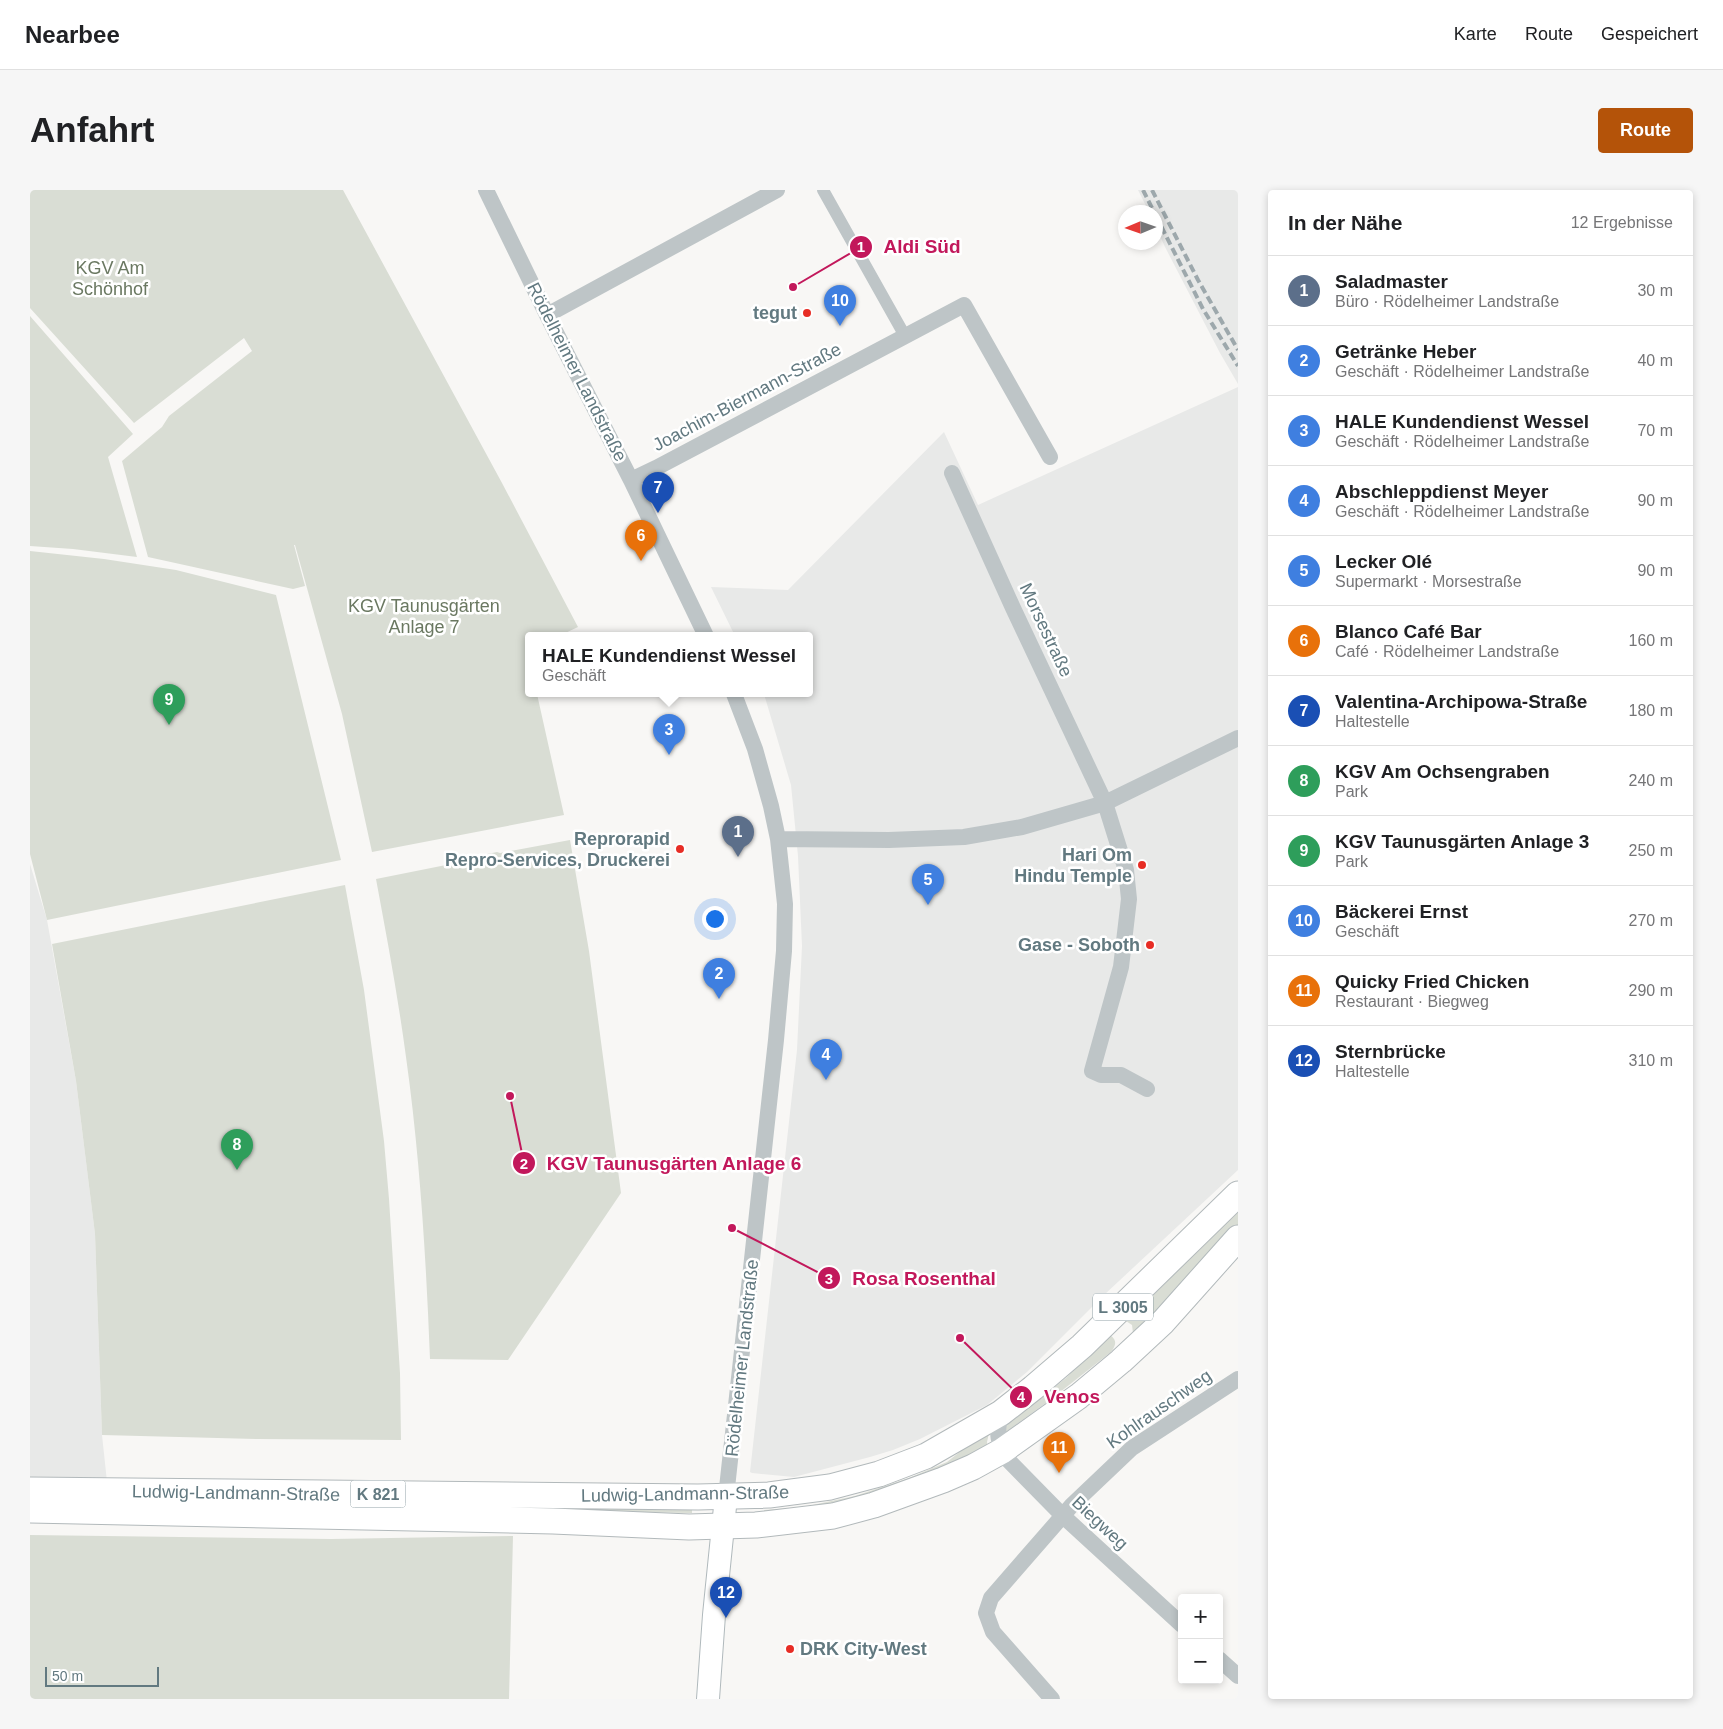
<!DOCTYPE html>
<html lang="de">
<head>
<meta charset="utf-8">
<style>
	body { margin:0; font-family:Helvetica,sans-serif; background:#f6f6f6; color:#202124 }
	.controls { position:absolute; right:15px; bottom:15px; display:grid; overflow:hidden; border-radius:5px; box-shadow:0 2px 8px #0003 }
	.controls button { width:45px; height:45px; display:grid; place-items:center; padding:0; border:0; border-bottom:1px solid #e0e0e0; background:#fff; color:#202124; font:25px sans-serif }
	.compass { position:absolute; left:1088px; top:15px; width:45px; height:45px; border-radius:50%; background:#fff; box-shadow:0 2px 8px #0003; rotate:268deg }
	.scale { position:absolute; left:15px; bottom:12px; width:114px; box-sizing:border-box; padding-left:5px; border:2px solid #627980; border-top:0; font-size:14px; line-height:18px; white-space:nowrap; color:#627980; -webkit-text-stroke:4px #fff; paint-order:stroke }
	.you { position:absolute; left:684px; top:728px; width:18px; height:18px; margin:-12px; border:4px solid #fff; border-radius:50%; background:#1a73e8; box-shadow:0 0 0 8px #1a73e833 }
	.badge { display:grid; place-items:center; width:32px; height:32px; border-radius:50%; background:#b45309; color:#fff; font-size:16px; font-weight:700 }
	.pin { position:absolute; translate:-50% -41px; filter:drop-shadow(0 1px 2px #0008) }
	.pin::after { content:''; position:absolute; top:26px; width:18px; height:15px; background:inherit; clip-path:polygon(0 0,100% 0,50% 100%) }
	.popup { position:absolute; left:495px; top:442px; width:288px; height:65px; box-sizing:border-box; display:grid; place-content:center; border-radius:5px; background:#fff; filter:drop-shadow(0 1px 4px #0005); font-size:16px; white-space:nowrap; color:#757577 }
	.popup b { font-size:19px; color:#202124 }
	.popup::after { content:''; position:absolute; left:50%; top:100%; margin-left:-10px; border:10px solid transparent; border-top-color:#fff }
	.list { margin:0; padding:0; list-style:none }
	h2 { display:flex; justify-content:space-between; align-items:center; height:65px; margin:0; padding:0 20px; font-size:21px }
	h2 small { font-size:16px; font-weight:400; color:#757577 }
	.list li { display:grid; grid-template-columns:32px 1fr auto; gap:15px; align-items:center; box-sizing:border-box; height:70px; padding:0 20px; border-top:1px solid #e0e0e0 }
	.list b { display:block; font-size:19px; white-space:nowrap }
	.list p { margin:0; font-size:16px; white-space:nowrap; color:#757577 }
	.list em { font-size:16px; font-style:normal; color:#757577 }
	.map { position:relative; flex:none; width:1208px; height:1509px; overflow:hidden; border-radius:5px }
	header { display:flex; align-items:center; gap:30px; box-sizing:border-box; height:70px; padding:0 25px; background:#fff; border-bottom:1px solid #e0e0e0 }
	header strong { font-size:24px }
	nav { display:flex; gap:28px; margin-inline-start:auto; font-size:18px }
	.intro { display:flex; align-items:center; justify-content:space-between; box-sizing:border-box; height:120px; padding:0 30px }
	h1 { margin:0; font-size:35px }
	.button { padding:12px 22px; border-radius:5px; background:#b45309; color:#fff; font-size:18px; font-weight:700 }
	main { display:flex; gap:30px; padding:0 30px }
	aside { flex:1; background:#fff; border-radius:5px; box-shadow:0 2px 8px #0003 }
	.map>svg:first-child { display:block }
	.built { fill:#e8e9e8 }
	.green { fill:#d9ddd4 }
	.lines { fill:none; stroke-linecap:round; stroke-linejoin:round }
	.secondary-casing { stroke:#b0b9bc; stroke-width:24 }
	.primary-casing { stroke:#b2b9bb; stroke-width:27 }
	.pedestrian { stroke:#bec5c7; stroke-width:12 }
	.minor { stroke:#bec5c7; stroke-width:16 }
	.secondary { stroke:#fff; stroke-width:22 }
	.primary { stroke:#fff; stroke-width:25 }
	.rail { stroke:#9da8ac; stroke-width:4; stroke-dasharray:8 4; stroke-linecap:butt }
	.poi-dot { fill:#e72d25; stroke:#fff; stroke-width:2 }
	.labels { text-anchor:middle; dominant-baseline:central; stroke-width:5; stroke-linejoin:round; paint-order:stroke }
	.shield { fill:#fff; stroke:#91a1a6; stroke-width:1 }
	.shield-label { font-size:16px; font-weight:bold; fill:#627980 }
	.park-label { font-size:18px; fill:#6a7861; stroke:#fff }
	.poi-label { font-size:18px; font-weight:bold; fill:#627980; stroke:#fff; text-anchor:end }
	.street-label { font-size:18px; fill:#627980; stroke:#fff }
	.leader { fill:none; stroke:#c2185b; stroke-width:2 }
	.callout-dot { fill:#c2185b; stroke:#fff; stroke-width:2 }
	.mark-label { font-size:15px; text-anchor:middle; font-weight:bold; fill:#fff }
	.callout-label { font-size:19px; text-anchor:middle; font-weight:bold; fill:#c2185b; stroke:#fff; stroke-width:5; stroke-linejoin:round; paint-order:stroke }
</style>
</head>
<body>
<header>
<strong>Nearbee</strong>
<nav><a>Karte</a><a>Route</a><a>Gespeichert</a></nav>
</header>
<div class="intro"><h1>Anfahrt</h1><a class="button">Route</a></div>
<main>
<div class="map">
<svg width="1208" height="1509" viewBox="0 0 1208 1509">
	<rect width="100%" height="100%" fill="#f8f7f5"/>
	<!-- built -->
	<path class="built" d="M1108 0H1208V194L1190 163 1135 57 1126 37V22H1119Z
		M1208 197V980L1074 1105 997 1182 957 1215 890 1249 863 1260 840 1267 764 1287 722 1283 720 1282 767 860 772 756 768 666 761 595 734 504H779V446H705L681 397 758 400 914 242 948 315Z
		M0 674 17 730 46 891 65 1044 72 1245 78 1301 0 1300Z"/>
	<!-- green -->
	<path class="green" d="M0 0H313L472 293 548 437 529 446H499V461L497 462 499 470V504H507L534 625 342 662 312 524 265 355H264L275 396 263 399 118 367 92 271 132 237 139 226 222 161 214 148 104 233 0 118Z
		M0 126 103 244 78 267 107 367 43 359 0 356Z
		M0 361 74 369 146 380 246 405 311 670 17 730 0 664Z
		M540 650 559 761 591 1003 478 1170 400 1169C396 1068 390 967 376 867 368 807 357 748 346 689L436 671 438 668 467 662 470 663Z
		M315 695 334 800 354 951 359 1009 370 1183 371 1250 227 1249 72 1245 65 1044 46 891 22 754Z
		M1208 1017V1039L1150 1102 1103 1143 1102 1135 1090 1127Z
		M1078 1144C1087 1149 1087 1154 1081 1162L1020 1210 976 1242 974 1237 1036 1188Z
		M955 1242 959 1243 957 1252 958 1260 841 1306 735 1326 734 1320 773 1317 825 1306 879 1288 917 1272Z
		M404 1313 662 1315V1323L520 1321Z
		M0 1345 301 1349 483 1346 479 1509H0Z"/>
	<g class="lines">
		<!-- secondary casing -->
		<g class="secondary-casing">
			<path id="secondary" d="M678 1509 684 1425 696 1307"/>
		</g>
		<!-- primary casing -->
		<g class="primary-casing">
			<path id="primary" d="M0 1300 668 1307 739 1305 800 1297 849 1284 896 1266 971 1223 1003 1198 1052 1156 1208 1004
				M0 1320 523 1331 659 1337 726 1335 803 1326 844 1315 913 1290 943 1277 972 1261 1049 1206 1091 1171 1133 1132 1208 1048"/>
		</g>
		<!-- pedestrian -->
		<path class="pedestrian" d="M793 0 875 146"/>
		<!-- minor -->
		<path class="minor" d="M456 0 517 125 601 290 676 446
			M517 125 747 0
			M922 283 983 418 1075 613 1096 680 1099 709 1091 777 1062 881 1071 885H1091L1117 899
			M601 290 626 278 934 115 1020 267
			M748 649 859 650 934 647 992 637 1075 613 1208 548
			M971 1223C966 1244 967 1253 979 1271L1033 1326 1152 1435
			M696 1307 746 850 754 761 755 714 748 649 741 616 725 559 704 504
			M1189 1469 1208 1486
			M1022 1509 963 1442 956 1423 961 1408 1042 1315 1102 1258 1208 1189"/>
		<!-- secondary -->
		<use href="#secondary" class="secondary"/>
		<!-- primary -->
		<use href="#primary" class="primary"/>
		<!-- rail -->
		<path class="rail" d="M1113 0 1124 22
			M1122 0 1168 90 1208 160
			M1126 26 1173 119 1208 176"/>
	</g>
	<!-- markers -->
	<g class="poi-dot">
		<circle cx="777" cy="123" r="5"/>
		<circle cx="650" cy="659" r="5"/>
		<circle cx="1112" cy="675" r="5"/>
		<circle cx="1120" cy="755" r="5"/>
		<circle cx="760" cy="1459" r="5"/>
	</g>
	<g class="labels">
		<!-- shield labels -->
		<g class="shield">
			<rect x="1063" y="1103.5" width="60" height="27" rx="4"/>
			<rect x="320.5" y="1290.5" width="55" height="27" rx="4"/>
		</g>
		<g class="shield-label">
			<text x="1093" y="1117">L 3005</text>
			<text x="348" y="1304">K 821</text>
		</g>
		<!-- park labels -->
		<g class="park-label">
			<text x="80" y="78">KGV Am<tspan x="80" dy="21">Schönhof</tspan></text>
			<text x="394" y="416">KGV Taunusgärten<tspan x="394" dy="21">Anlage 7</tspan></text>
		</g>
		<!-- poi labels -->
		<g class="poi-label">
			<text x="767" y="123">tegut</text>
			<text x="640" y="649">Reprorapid<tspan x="640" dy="21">Repro-Services, Druckerei</tspan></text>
			<text x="1102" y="665">Hari Om<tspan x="1102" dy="21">Hindu Temple</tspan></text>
			<text x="1110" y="755">Gase - Soboth</text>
			<text x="770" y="1459" text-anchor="start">DRK City-West</text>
		</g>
		<!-- street labels -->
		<g class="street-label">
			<text transform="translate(547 182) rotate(63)">Rödelheimer Landstraße</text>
			<text transform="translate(717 207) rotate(-28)">Joachim-Biermann-Straße</text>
			<text transform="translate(1016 440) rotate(65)">Morsestraße</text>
			<text transform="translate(712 1168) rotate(-84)">Rödelheimer Landstraße</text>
			<text transform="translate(1129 1219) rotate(-35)">Kohlrauschweg</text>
			<text transform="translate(206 1303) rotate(1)">Ludwig-Landmann-Straße</text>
			<text transform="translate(655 1304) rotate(-1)">Ludwig-Landmann-Straße</text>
			<text transform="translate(1070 1333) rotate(43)">Biegweg</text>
		</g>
	</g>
	<!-- callouts -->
	<path class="leader" d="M763 97L831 57M480 906L494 973M702 1038L799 1088M930 1148L991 1207"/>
	<g class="callout-dot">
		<circle cx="763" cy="97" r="5"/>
		<circle cx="480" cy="906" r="5"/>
		<circle cx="702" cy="1038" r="5"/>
		<circle cx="930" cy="1148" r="5"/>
		<circle cx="831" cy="57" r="12"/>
		<circle cx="494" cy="973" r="12"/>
		<circle cx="799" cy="1088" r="12"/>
		<circle cx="991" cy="1207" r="12"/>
	</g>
	<g class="mark-label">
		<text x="831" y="62">1</text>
		<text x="494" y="979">2</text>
		<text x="799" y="1094">3</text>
		<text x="991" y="1212">4</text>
	</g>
	<g class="callout-label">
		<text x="892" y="63">Aldi Süd</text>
		<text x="644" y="980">KGV Taunusgärten Anlage 6</text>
		<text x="894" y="1095">Rosa Rosenthal</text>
		<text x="1042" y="1213">Venos</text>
	</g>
</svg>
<div class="controls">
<button>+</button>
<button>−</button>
</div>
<svg class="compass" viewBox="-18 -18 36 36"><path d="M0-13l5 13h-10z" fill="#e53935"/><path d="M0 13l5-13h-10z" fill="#757577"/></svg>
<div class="scale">50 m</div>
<div class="you"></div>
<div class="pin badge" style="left:708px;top:667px;background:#5c6f8a">1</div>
<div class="pin badge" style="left:689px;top:809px;background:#3f7fe0">2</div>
<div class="pin badge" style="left:639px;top:565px;background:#3f7fe0">3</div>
<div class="popup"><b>HALE Kundendienst Wessel</b>Geschäft</div>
<div class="pin badge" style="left:796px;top:890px;background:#3f7fe0">4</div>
<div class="pin badge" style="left:898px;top:715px;background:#3f7fe0">5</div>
<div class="pin badge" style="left:611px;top:371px;background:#e8710a">6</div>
<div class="pin badge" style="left:628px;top:323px;background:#1a4fb4">7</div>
<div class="pin badge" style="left:207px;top:980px;background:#2e9e5b">8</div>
<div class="pin badge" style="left:139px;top:535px;background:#2e9e5b">9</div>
<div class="pin badge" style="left:810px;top:136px;background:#3f7fe0">10</div>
<div class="pin badge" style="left:1029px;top:1283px;background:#e8710a">11</div>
<div class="pin badge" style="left:696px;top:1428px;background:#1a4fb4">12</div>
</div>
<aside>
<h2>In der Nähe<small>12 Ergebnisse</small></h2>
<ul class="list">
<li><span class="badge" style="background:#5c6f8a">1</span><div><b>Saladmaster</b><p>Büro · Rödelheimer Landstraße</p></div><em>30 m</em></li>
<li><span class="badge" style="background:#3f7fe0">2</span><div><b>Getränke Heber</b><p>Geschäft · Rödelheimer Landstraße</p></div><em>40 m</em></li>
<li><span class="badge" style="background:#3f7fe0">3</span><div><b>HALE Kundendienst Wessel</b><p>Geschäft · Rödelheimer Landstraße</p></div><em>70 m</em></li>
<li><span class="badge" style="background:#3f7fe0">4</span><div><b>Abschleppdienst Meyer</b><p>Geschäft · Rödelheimer Landstraße</p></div><em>90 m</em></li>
<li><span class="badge" style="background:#3f7fe0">5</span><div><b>Lecker Olé</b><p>Supermarkt · Morsestraße</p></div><em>90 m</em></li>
<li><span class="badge" style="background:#e8710a">6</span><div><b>Blanco Café Bar</b><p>Café · Rödelheimer Landstraße</p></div><em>160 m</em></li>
<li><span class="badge" style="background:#1a4fb4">7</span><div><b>Valentina-Archipowa-Straße</b><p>Haltestelle</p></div><em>180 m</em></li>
<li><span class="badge" style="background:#2e9e5b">8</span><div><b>KGV Am Ochsengraben</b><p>Park</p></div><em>240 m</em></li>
<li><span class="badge" style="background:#2e9e5b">9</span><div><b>KGV Taunusgärten Anlage 3</b><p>Park</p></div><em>250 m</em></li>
<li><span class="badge" style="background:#3f7fe0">10</span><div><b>Bäckerei Ernst</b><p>Geschäft</p></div><em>270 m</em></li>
<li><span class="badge" style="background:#e8710a">11</span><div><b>Quicky Fried Chicken</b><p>Restaurant · Biegweg</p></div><em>290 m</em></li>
<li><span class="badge" style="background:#1a4fb4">12</span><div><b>Sternbrücke</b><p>Haltestelle</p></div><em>310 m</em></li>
</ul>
</aside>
</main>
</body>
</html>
